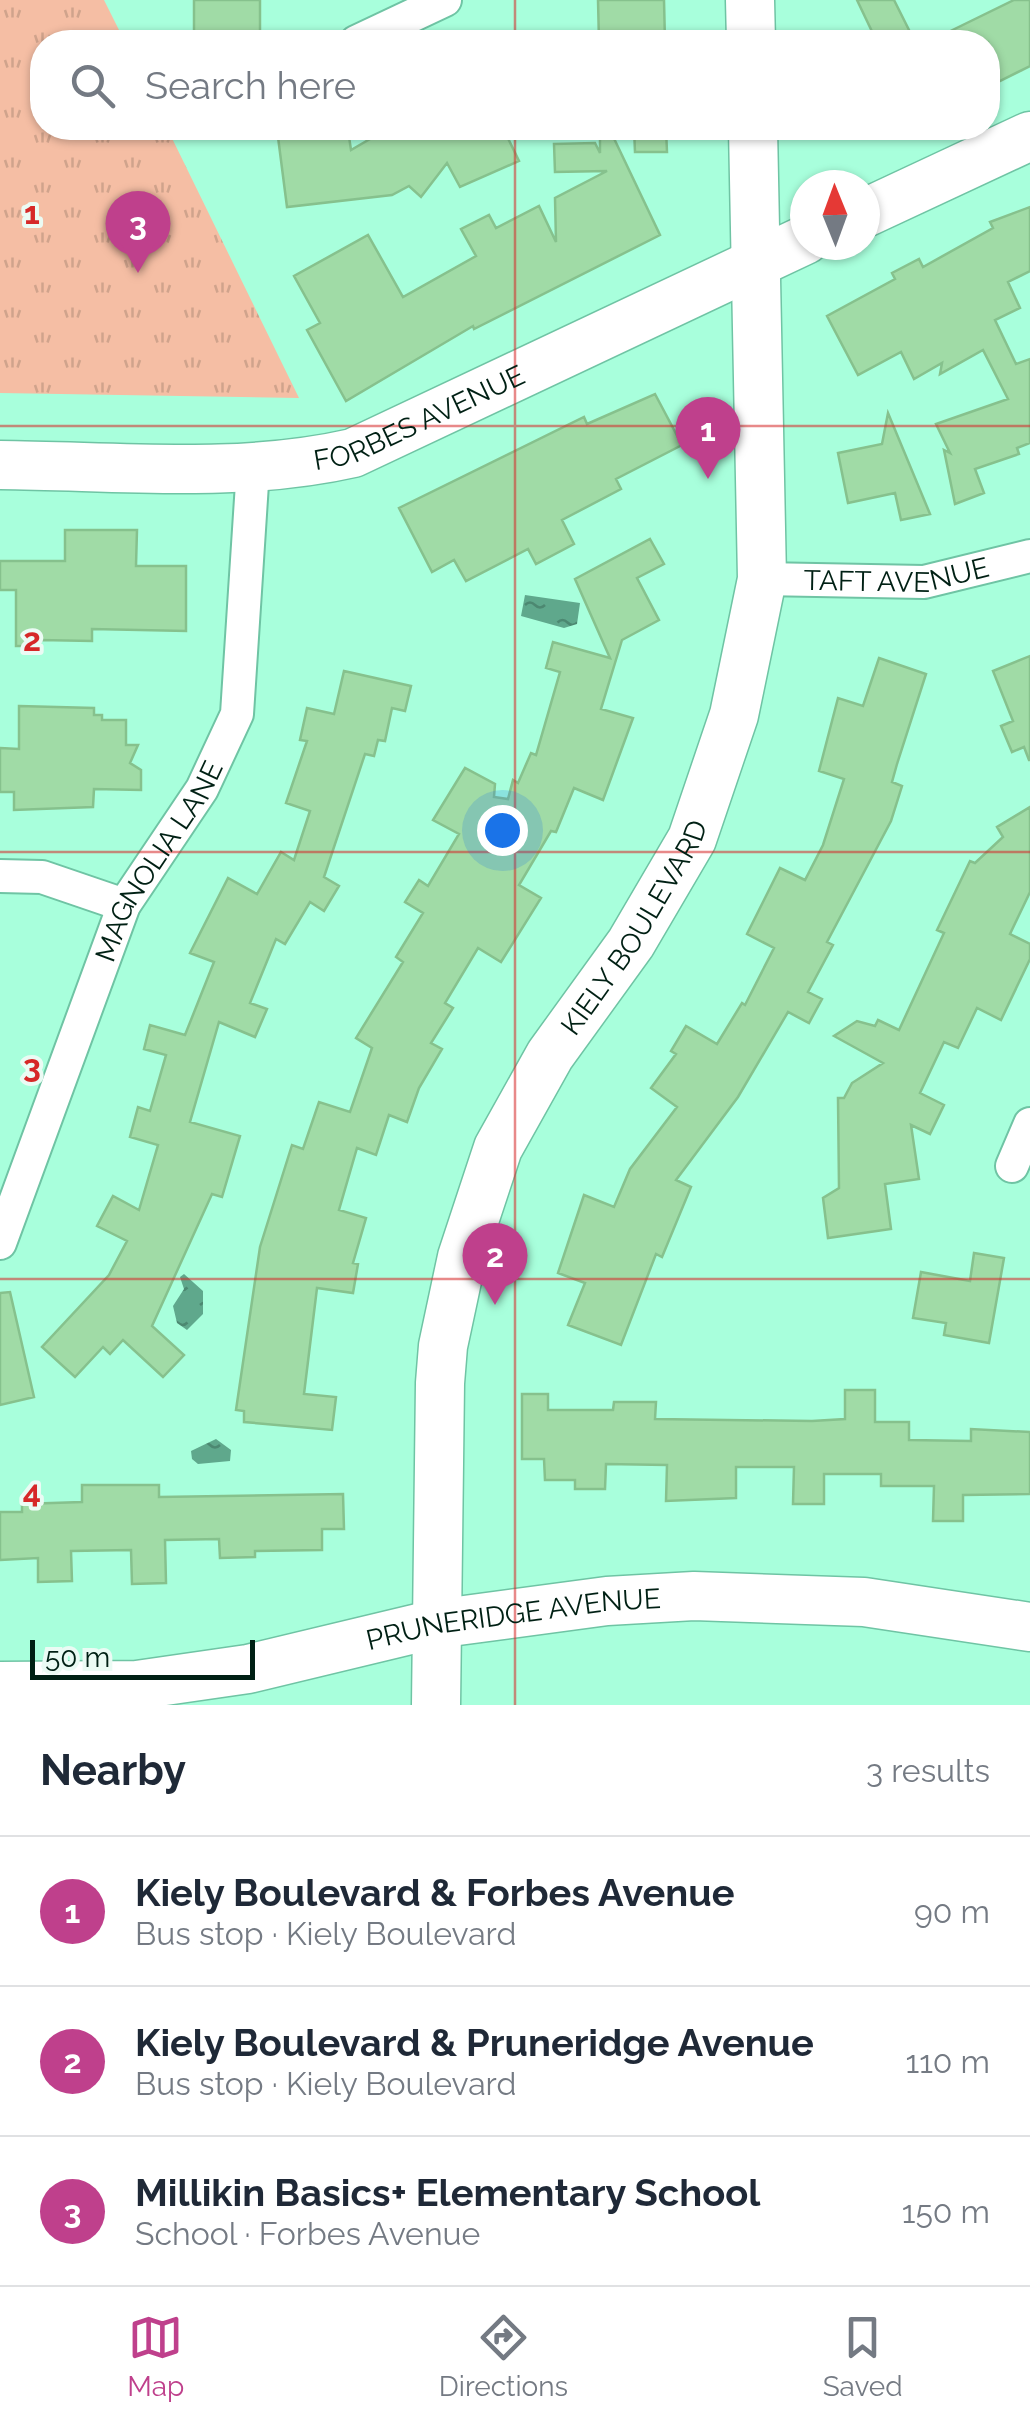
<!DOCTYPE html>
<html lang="en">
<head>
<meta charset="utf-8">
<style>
	body { margin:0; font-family:Raleway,sans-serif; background:#f6f6f7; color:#1f2937 }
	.compass { position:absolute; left:790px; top:170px; width:90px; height:90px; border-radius:50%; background:#fff; box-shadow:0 2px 8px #0004; rotate:359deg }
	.scale { position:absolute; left:30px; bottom:25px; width:225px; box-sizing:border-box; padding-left:10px; border:5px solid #002014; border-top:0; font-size:28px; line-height:35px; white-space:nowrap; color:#002014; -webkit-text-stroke:8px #ebfbf4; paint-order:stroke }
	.you { position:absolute; left:502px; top:830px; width:35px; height:35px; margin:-25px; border:8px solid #fff; border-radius:50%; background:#1a73e8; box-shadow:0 0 0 15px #1a73e833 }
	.badge { display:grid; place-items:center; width:65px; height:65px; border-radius:50%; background:#bf408c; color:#fff; font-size:32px; font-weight:700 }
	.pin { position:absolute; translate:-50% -82px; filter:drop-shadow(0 2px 5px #0008) }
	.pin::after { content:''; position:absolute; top:52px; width:35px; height:30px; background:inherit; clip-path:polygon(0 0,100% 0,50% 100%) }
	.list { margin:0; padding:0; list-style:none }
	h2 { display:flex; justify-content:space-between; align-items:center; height:130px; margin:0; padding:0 40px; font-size:42px }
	h2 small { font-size:32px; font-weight:400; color:#747a83 }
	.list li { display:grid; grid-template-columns:65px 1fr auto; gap:30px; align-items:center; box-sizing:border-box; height:150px; padding:0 40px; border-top:2px solid #e0e1e3 }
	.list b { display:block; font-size:38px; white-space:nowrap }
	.list p { margin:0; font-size:32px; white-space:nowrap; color:#747a83 }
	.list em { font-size:32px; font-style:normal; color:#747a83 }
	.icon { flex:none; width:55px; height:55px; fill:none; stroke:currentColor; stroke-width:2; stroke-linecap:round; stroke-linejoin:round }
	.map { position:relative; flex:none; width:1030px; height:1705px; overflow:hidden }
	.search { position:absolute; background:#fff; box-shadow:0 2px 8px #0004; left:30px; right:30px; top:30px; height:110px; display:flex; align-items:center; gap:25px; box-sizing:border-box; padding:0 35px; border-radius:40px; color:#747a83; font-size:38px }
	.sheet { height:580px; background:#fff }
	nav { display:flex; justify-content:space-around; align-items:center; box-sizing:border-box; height:140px; border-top:2px solid #e0e1e3; background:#fff; font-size:28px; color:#747a83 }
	nav a { display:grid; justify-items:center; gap:5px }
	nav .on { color:#bf408c }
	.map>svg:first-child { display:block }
	.grass { fill:url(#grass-tufts) }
	.water { fill:url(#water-ripples) }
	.building { fill:#a0dba6; stroke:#86c18d; stroke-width:2.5 }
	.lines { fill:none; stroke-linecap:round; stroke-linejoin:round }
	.street-casing { stroke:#6fc4a4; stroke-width:36 }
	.secondary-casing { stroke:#6fc4a4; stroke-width:51 }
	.street { stroke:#fff; stroke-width:32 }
	.secondary { stroke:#fff; stroke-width:48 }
	.grid { fill:none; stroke:#d62828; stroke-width:2.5; stroke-opacity:0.55 }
	.labels { text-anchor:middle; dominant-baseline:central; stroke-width:8; stroke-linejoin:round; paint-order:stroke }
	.street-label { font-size:28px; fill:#002014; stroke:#ebfbf4 }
	.grid-label { font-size:32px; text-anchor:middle; font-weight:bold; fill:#d62828; stroke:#ebfbf4; stroke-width:8; stroke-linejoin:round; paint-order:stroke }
</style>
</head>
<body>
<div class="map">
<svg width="1030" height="1705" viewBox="0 0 1030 1705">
	<defs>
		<pattern id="grass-tufts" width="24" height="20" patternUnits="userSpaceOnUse" patternTransform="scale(2.5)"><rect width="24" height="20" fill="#f5bea4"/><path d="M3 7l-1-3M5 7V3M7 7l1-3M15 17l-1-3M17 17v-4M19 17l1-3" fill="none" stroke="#d0a38c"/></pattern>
		<pattern id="water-ripples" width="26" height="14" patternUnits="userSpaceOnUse" patternTransform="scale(2.5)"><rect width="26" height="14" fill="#5fa88c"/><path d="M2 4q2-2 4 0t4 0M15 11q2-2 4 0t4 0" fill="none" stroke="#4c8871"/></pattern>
	</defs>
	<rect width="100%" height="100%" fill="#a8ffdc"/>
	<!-- grass -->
	<path class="grass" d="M0 0H104L125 42H42V128H167L299 398 0 393Z"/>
	<!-- water -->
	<path class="water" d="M525 595 580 603 577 624 564 628 521 616Z
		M184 1274 203 1291V1314L187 1330 177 1323 173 1306 184 1289 180 1277Z
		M216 1439 231 1450 230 1461 198 1464 192 1459 191 1451Z"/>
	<!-- building -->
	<path class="building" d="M194 0H260V42H194Z
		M598 0H664L665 42H599Z
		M857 0H894L915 42H877Z
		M1014 0H1030V66L988 87V42H928Z
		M389 128H503L519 161 460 187 447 163 421 197 409 186 392 195 287 207 278 137 348 130 351 150Z
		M600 128H609L660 235 474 329 473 326 346 401 307 330 320 323 294 276 368 235 403 297 476 256 461 229 489 215 496 228 539 206 556 242 555 198 607 171 555 172 554 144 595 143 600 153Z
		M634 128H666L667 152H635Z
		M1030 207V271L1008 282 1020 308 995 320 1016 364 1030 359V443L1017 448 1019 454 975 469 984 493 955 504 944 450 950 453 936 424 1008 399 983 350 940 374 942 363 914 379 901 352 858 375 827 316 895 279 892 273 919 259 923 267 993 228 990 222Z
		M655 394 682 445 616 479 621 489 562 520 574 544 536 564 528 549 466 581 454 560 432 572 399 508 584 417 587 424Z
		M888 413 903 449 930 514 901 520 895 493 848 503 838 453 882 444Z
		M65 530H137L136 566H186V631L92 629V641L40 640V646H16V590H0V561H65Z
		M650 539 664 564 637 578 659 620 622 640 601 709 633 718 603 800 574 788 556 832 551 831 519 885 541 898 501 962 478 948 445 1003 453 1008 431 1043 442 1049 419 1088 407 1122 389 1115 376 1155 357 1148 339 1210 366 1218 353 1263 358 1264 353 1293 317 1288 304 1394 336 1397 332 1430 244 1422V1411L236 1410 260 1247 292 1145 303 1149 319 1102 350 1112 372 1048 356 1038 403 962 396 957 423 913 405 902 419 880 428 886 459 834 433 820 465 768 495 784 494 797 508 799 513 780 518 783 531 753 536 755 560 672 546 668 553 642 610 658 575 579Z
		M1030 656V760H1029L1024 747 1012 752 1001 726 1013 721 993 671Z
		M879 658 926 674 897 764 892 782 902 786 891 821 827 942 833 945 808 992 822 999 809 1023 788 1012 738 1097 676 1180 691 1187 662 1257 656 1254 621 1345 568 1325 585 1283 558 1273 584 1195 614 1207 630 1169 677 1107 651 1088 676 1054 671 1051 686 1026 717 1044 742 1003 745 1005 774 948 747 934 780 868 805 880 823 845 844 779 819 771 838 698 863 706Z
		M344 671 411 686 405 711 392 708 385 741 378 740 374 756 365 754 324 877 339 886 324 911 310 902 285 944 276 939 250 1003 267 1009 255 1037 219 1022 190 1122 240 1136 222 1197 212 1194 152 1326 184 1355 163 1377 123 1340 110 1354 103 1347 75 1377 42 1347 109 1275 127 1241 97 1226 113 1196 139 1210 158 1145 130 1137 138 1107 150 1111 166 1055 144 1049 150 1025 185 1035 214 962 190 953 228 878 257 894 281 852 294 860 310 811 286 803 307 741 300 740 307 708 334 714Z
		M19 706 94 708V715H102V720H126V745H138L130 763 141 770V790L94 789 93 807 14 810V792H0V748L19 749Z
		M1030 807V892L1010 934 1030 944V959L1001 1020 977 1008 958 1048 944 1042 920 1093 944 1105 930 1134 911 1125 919 1179 885 1184 891 1229 828 1238 823 1198 839 1188 838 1098H844L852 1083 883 1063 834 1036 857 1021 875 1026 878 1020 899 1030 944 933 937 930 970 861 975 863 1003 837 997 827Z
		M974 1253 1004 1258 989 1343 944 1335 946 1323 913 1318 921 1272 970 1281Z
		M10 1292 34 1397 0 1405V1293Z
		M845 1390H875V1422H909V1440L971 1441V1429L1030 1432V1494L963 1495V1521H933L934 1486H881V1474H824V1504H793L794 1467H736V1498L666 1501 667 1465 606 1464 605 1489H575V1480H545L544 1459H522V1394H548V1410H613L614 1402H656L655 1419 812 1421 845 1419Z
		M82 1485H159V1497L343 1494 344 1529H322V1550L255 1551V1557L220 1558 219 1539 165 1540 166 1583 132 1584 131 1550 71 1551 72 1581 38 1582V1558L0 1560V1512H22V1504L82 1502Z"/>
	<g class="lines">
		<!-- street casing -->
		<g class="street-casing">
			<g id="street">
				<path d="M356 42 445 0"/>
				<path id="s1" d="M762 579 924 582 1030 556"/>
				<path d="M0 876 42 877 124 905"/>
				<path d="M1012 1166 1030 1124"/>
				<path id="s2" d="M0 1243 124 905 202 789 237 714 253 468"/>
			</g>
		</g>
		<!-- secondary casing -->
		<g class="secondary-casing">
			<g id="secondary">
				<path d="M750 0 751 42"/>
				<path d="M865 213 1030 136"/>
				<path id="s3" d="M0 465C117 466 239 479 353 453L805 240"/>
				<path id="s4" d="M0 1686 137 1685 248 1669 435 1624 607 1601 694 1596 864 1602 1030 1627"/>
				<path id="s5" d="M436 1705 440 1383 443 1346 462 1257 498 1148 550 1055 631 943 692 839 734 715 762 579 753 128"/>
			</g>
		</g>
		<!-- street -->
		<use href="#street" class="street"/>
		<!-- secondary -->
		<use href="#secondary" class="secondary"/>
	</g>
	<!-- grid -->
	<path class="grid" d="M515 0V42M515 128V1705M0 426H1030M0 852H1030M0 1279H1030"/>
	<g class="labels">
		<!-- street labels -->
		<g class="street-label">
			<text stroke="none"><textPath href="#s3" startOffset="428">FORBES AVENUE</textPath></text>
			<text stroke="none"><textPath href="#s1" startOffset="135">TAFT AVENUE</textPath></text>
			<text stroke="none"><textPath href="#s2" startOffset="415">MAGNOLIA LANE</textPath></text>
			<text stroke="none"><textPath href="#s5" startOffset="825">KIELY BOULEVARD</textPath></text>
			<text stroke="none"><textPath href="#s4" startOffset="520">PRUNERIDGE AVENUE</textPath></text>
		</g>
	</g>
	<g class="grid-label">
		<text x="32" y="224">1</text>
		<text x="32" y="651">2</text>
		<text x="32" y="1077">3</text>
		<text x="32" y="1503">4</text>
	</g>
</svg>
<svg class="compass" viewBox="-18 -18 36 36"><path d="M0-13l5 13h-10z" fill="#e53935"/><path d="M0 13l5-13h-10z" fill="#747a83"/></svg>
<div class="scale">50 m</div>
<div class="you"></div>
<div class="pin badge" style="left:708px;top:479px">1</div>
<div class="pin badge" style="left:495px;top:1305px">2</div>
<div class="pin badge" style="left:138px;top:273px">3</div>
<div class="search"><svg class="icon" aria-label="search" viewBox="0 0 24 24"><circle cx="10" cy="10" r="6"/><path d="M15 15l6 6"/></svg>Search here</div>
</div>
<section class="sheet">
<h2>Nearby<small>3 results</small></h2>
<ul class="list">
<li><span class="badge">1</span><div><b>Kiely Boulevard &amp; Forbes Avenue</b><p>Bus stop · Kiely Boulevard</p></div><em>90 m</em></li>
<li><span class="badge">2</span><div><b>Kiely Boulevard &amp; Pruneridge Avenue</b><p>Bus stop · Kiely Boulevard</p></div><em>110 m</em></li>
<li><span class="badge">3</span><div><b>Millikin Basics+ Elementary School</b><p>School · Forbes Avenue</p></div><em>150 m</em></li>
</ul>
</section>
<nav>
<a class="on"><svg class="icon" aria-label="map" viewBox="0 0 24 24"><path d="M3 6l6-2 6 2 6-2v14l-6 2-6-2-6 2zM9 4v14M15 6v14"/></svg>Map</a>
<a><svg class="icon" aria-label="directions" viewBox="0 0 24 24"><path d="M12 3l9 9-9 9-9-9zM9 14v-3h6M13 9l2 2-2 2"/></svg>Directions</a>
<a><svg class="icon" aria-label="saved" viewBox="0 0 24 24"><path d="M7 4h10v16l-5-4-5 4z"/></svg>Saved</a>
</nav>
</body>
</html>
